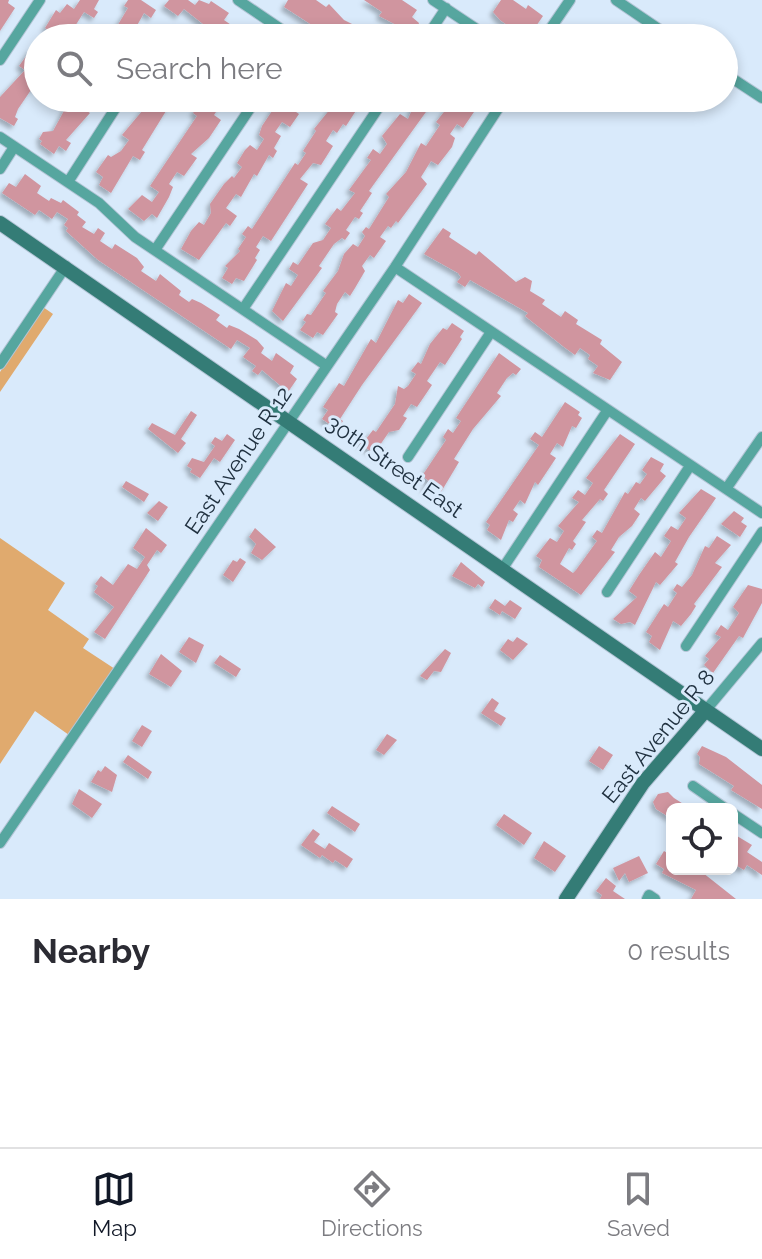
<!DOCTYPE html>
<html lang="en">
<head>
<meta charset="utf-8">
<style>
	body { margin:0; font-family:Raleway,sans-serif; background:#f7f7f7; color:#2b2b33 }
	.controls { position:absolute; right:24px; bottom:24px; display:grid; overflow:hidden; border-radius:12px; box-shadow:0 4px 12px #0003 }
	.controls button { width:72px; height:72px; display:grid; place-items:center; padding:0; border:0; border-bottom:2px solid #e1e1e2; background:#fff; color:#2b2b33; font:40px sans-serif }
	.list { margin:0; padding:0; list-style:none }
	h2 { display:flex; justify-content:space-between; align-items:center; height:104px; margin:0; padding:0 32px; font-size:34px }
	h2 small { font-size:26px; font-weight:400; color:#7c7c81 }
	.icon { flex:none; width:44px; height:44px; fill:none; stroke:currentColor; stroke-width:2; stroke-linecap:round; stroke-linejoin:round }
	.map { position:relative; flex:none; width:762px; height:899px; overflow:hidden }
	.search { position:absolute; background:#fff; box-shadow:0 4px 12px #0003; left:24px; right:24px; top:24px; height:88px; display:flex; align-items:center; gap:20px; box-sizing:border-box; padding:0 28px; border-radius:44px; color:#7c7c81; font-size:30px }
	.sheet { height:248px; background:#fff }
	nav { display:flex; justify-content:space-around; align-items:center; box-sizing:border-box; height:112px; border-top:2px solid #e1e1e2; background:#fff; font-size:22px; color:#7c7c81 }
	nav a { display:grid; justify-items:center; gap:4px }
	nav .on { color:#111827 }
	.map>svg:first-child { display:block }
	.green { fill:#e0aa6e }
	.building { fill:#d0959f; filter:url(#shadow) }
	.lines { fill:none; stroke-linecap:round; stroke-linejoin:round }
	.street-casing { stroke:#b4c5d6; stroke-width:12 }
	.secondary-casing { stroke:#b4c5d6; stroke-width:16 }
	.street { stroke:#56a69f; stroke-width:10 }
	.secondary { stroke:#347c76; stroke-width:14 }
	.labels { text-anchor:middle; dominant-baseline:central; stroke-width:6; stroke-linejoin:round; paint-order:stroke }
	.street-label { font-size:22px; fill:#203140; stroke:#d9eafb }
</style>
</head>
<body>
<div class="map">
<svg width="762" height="899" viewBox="0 0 762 899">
	<defs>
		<filter id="shadow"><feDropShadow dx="-3.5" dy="3.5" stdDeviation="2" flood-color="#0004"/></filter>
	</defs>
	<rect width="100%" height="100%" fill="#d9eafb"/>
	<!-- green -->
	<path class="green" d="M43 307 53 314 0 392V372Z
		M0 538 65 583 48 610 89 639 83 648 115 669 69 735 35 711 0 764Z"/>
	<!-- building -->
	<path class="building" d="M0 0H9L8 3 15 8 0 31Z
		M80 0H99L94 9 98 12 94 18 84 12 70 34 76 38H44L49 31 45 28 56 10 60 13 67 4 74 9Z
		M128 0H141L156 10 151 18 144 13 130 38H110L128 8 124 6Z
		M169 0H188L195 5 199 0 209 4 211 1 229 13 224 20 237 29 248 31 251 28 266 38 217 35 184 9 178 16 164 6Z
		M288 0H316L326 7 329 4 344 20 380 38H332L284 7Z
		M364 0H402L417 10 412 17 419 23 417 29 409 38 403 34 406 30 379 16 382 12Z
		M501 0H513L526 9 528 5 543 16 532 32 523 29 520 34 500 20 493 12Z
		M32 48 38 52V89L33 87 18 109 15 117 18 119 14 126 0 118V97L25 70 19 66Z
		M71 98H91L84 109 90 113 66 140 71 143 66 151 59 146 54 154 40 144 42 141 39 139 43 132 53 131Z
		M153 98H174L142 150 145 152 140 160 133 156 111 193 99 185 103 177 96 172 108 155 111 157 121 151 129 140 122 135Z
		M204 98H225L214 115 221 120 209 138 191 154 197 158 184 176 177 172 169 184 173 187 169 197 157 218 152 214 144 221 128 209 142 195 152 202 159 192 150 186 197 116 193 113Z
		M292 98H305L296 112 299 114 290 127 282 122 275 132 281 136 274 148 277 151 273 158 269 155 257 176 254 174 241 197 236 194 226 208 237 216 230 226 226 223 199 260 181 249 191 231 199 222 204 225 211 213 210 204 224 184 232 176 234 178 242 167 237 163 245 150 250 145 257 150 264 139 259 135 262 126 276 105 284 108Z
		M328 98H351L359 106 346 126 343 124 337 133 333 130 326 141 333 146 321 165 313 163 300 179 308 184 271 241 263 236 256 247 260 250 255 258 257 260 244 281 236 278 232 284 222 278 228 268 225 266 240 251 238 249 246 237 242 234 248 226 252 229 295 163 298 165 306 153 303 151 316 131 314 129 335 103Z
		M417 98H436L369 191 372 193 360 211 363 213 359 219 355 217 346 230 350 233 345 240 342 238 334 244 319 266 322 268 283 321 272 311 286 283 291 286 298 275 289 269 293 262 298 265 313 243 323 240 331 228 325 224 337 208 341 211 355 193 349 190 371 160 367 158 373 149 380 154 387 144 382 136 400 114 408 119Z
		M455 98H474L471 106 476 109 463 128 457 124 450 134 455 138 452 147 438 165 431 161 421 177 427 184 398 223 396 221 391 228 388 226 380 237 386 241 374 258 370 255 362 266 365 271 355 288 350 296 345 292 337 304 335 312 338 314 323 335 317 332 313 338 300 330 306 322 303 320 307 314 311 315 326 293 323 291 338 271 344 254 353 244 358 247 365 236 362 232 366 227 369 229 389 197 386 194 406 172 421 143 426 146 440 125 436 122Z
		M25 174 41 186 37 193 49 201 51 198 61 203 63 200 79 212 77 215 86 222 82 227 94 234 98 228 105 233 100 241 112 249 115 244 137 258 144 267 141 271 156 281 160 274 181 291 179 295 189 302 192 299 201 303 220 315 216 320 227 328 229 325 239 329 257 340 264 348 261 353 272 361 276 353 294 366 290 373 297 379 288 392 262 370 258 375 252 371 256 366 243 357 250 348 237 340 231 349 98 260 66 231 68 228 64 225 68 219 57 212 52 219 39 210 35 215 2 193 9 183 16 187Z
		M443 228 451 233 449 237 476 255 479 251 516 282 525 277 532 281 530 291 545 300 542 304 561 317 565 311 578 320 576 324 602 340 600 344 622 362 610 380 593 373 598 366 588 359 590 355 580 348 575 355 564 347 525 316 528 313 470 280 465 287 457 282 461 277 458 273 424 254Z
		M409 294 422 303 362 385 340 419 343 421 338 430 322 419 328 410 323 407 339 383 344 386 371 339 376 343 398 300 403 303Z
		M452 323 464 331 460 337 462 339 445 365 440 362 427 381 432 385 417 407 411 404 403 416 407 418 399 430 389 432 380 445 386 448 380 458 358 442 362 436 366 439 373 430 376 432 395 404 398 386 404 389 408 386 416 374 411 371 418 362 421 364 430 344 443 328 447 330Z
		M499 353 521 369 516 375 513 373 507 378 497 393 501 396 473 429 454 459 459 462 441 492 434 496 424 489 429 481 422 476 446 440 443 437 448 429 453 433 461 421 456 418Z
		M565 402 580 412 578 415 582 418 576 428 572 426 563 447 557 443 550 454 556 458 538 485 535 482 525 504 520 500 513 510 518 514 513 522 509 520 501 540 487 530 490 525 486 522 539 445 530 439 535 432 542 437Z
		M191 411 197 415 181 439 186 443 178 453 148 429 152 423 175 435Z
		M227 434 235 440 220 462 214 458 200 478 190 472 192 469 187 466 192 458 204 462 215 446 211 443 215 437 222 441Z
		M620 434 635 444 604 490 608 494 603 501 600 499 582 520 586 522 573 541 576 544 572 550 569 548 560 564 573 573 576 570 597 541 592 537 597 530 602 533 625 492 628 494 636 482 640 484 647 474 642 470 651 457 664 464 660 471 666 476 645 501 641 498 634 509 640 514 632 526 619 537 611 550 615 552 581 595 539 567 542 560 536 556 550 538 557 542 564 531 558 526 579 502 572 498 578 490 585 495 593 483 586 478Z
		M126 481 149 494 144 502 122 487Z
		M701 489 716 498 689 537 675 562 678 564 660 585 656 582 635 625 630 622 621 624 613 619 637 597 629 591 639 575 655 552 661 557 671 541 664 536 671 526 678 530 686 518 679 513Z
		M159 501 168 507 158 521 147 513Z
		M734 511 744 518 741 522 747 526 740 537 721 524Z
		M146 528 167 545 161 553 157 550 147 565 150 570 105 639 94 632 114 607 94 592 98 586 95 584 101 576 113 585 128 564 137 569 145 557 133 548Z
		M255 528 276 547 262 560 251 553 256 544 249 537Z
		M717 536 731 545 715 563 722 567 694 604 696 606 691 614 681 626 673 621 660 650 649 642 652 636 646 632 664 604 668 607 677 593 673 590 677 584 682 587 692 575 705 546 709 548Z
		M240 558 246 562 233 582 223 575 233 560 237 562Z
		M461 562 485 582 482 587 478 584 475 588 452 576Z
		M748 585 762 589V603L743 638 739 636 713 673 704 665 709 659 705 656 721 637 715 634 721 625 728 630 739 613 733 607Z
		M495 599 505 606 510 600 522 608 515 619 502 611 500 615 489 608Z
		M189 637 204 645 196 663 179 652Z
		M517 637 528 644 513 660 500 650 508 639 513 642Z
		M445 649 451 653 441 672 434 671 427 680 420 676Z
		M161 654 182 671 171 687 149 674Z
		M220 655 241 669 236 677 214 663Z
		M492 698 499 703 494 711 506 718 501 726 481 713Z
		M142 725 152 731 142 747 132 741Z
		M387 734 397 740 384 755 376 750Z
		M599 746 613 755 603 770 589 761Z
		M702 746 726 757 762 785V809L731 790 734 786 699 764 700 757 697 754Z
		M128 755 152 772 148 779 123 762Z
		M105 766 117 775 112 792 91 782 98 770 101 772Z
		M79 789 102 804 92 818 72 804Z
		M668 792 674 798 691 809H672V819L656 809 653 802 658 794Z
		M332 806 360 824 355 832 327 813Z
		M504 814 532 833 524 845 496 825Z
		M313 829 320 834 314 842 325 849 329 843 353 859 347 868 335 860 333 863 322 855 320 858 301 845Z
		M732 833 752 845 747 852 762 862V875L747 865 744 870 732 863Z
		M544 841 566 856 555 872 534 858Z
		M664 851 672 856V869H698L736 899H691L696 890 662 873 664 869 656 864Z
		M639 856 648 873 629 882 625 873 619 881 613 868Z
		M606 878 616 886 613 891 625 899H600L602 895 596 891Z"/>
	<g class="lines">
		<!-- street casing -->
		<g class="street-casing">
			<path id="street" d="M238 0 294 38
				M433 0 490 38
				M616 0 672 38
				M426 38 446 8
				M544 38 570 0
				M0 60 40 0
				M724 73 762 98
				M0 137 99 203 135 237 327 366
				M0 169 14 147
				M68 182 122 98
				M155 250 257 98
				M395 267 762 513
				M243 309 385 98
				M0 364 66 266
				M408 457 491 332
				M726 489 762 437
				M503 568 607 411
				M607 592 690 466
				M686 646 762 532
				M706 710 762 643
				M693 786 726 809
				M732 813 762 833
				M0 843 395 267 505 98
				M647 899 649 895 655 899"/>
		</g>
		<!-- secondary casing -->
		<g class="secondary-casing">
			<path id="secondary" d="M0 223 762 749
				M566 899 643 783 706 710"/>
		</g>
		<!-- street -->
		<use href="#street" class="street"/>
		<!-- secondary -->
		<use href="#secondary" class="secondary"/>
	</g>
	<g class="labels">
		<!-- street labels -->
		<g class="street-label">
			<text transform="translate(238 460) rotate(-56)">East Avenue R 12</text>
			<text transform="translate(395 466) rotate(35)">30th Street East</text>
			<text transform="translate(658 736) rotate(-51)">East Avenue R 8</text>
		</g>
	</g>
</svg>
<div class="controls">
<button><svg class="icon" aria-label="locate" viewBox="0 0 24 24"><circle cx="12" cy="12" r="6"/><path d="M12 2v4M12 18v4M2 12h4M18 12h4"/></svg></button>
</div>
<div class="search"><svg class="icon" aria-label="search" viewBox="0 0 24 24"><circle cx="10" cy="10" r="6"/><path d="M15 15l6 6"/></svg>Search here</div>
</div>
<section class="sheet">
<h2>Nearby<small>0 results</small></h2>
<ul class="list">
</ul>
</section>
<nav>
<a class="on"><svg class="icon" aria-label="map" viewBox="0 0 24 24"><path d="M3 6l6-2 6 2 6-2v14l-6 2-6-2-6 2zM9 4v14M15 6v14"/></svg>Map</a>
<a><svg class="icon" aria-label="directions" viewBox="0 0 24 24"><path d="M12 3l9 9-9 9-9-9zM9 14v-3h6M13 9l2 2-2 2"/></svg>Directions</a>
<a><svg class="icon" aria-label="saved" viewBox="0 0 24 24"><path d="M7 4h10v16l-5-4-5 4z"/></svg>Saved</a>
</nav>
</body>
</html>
